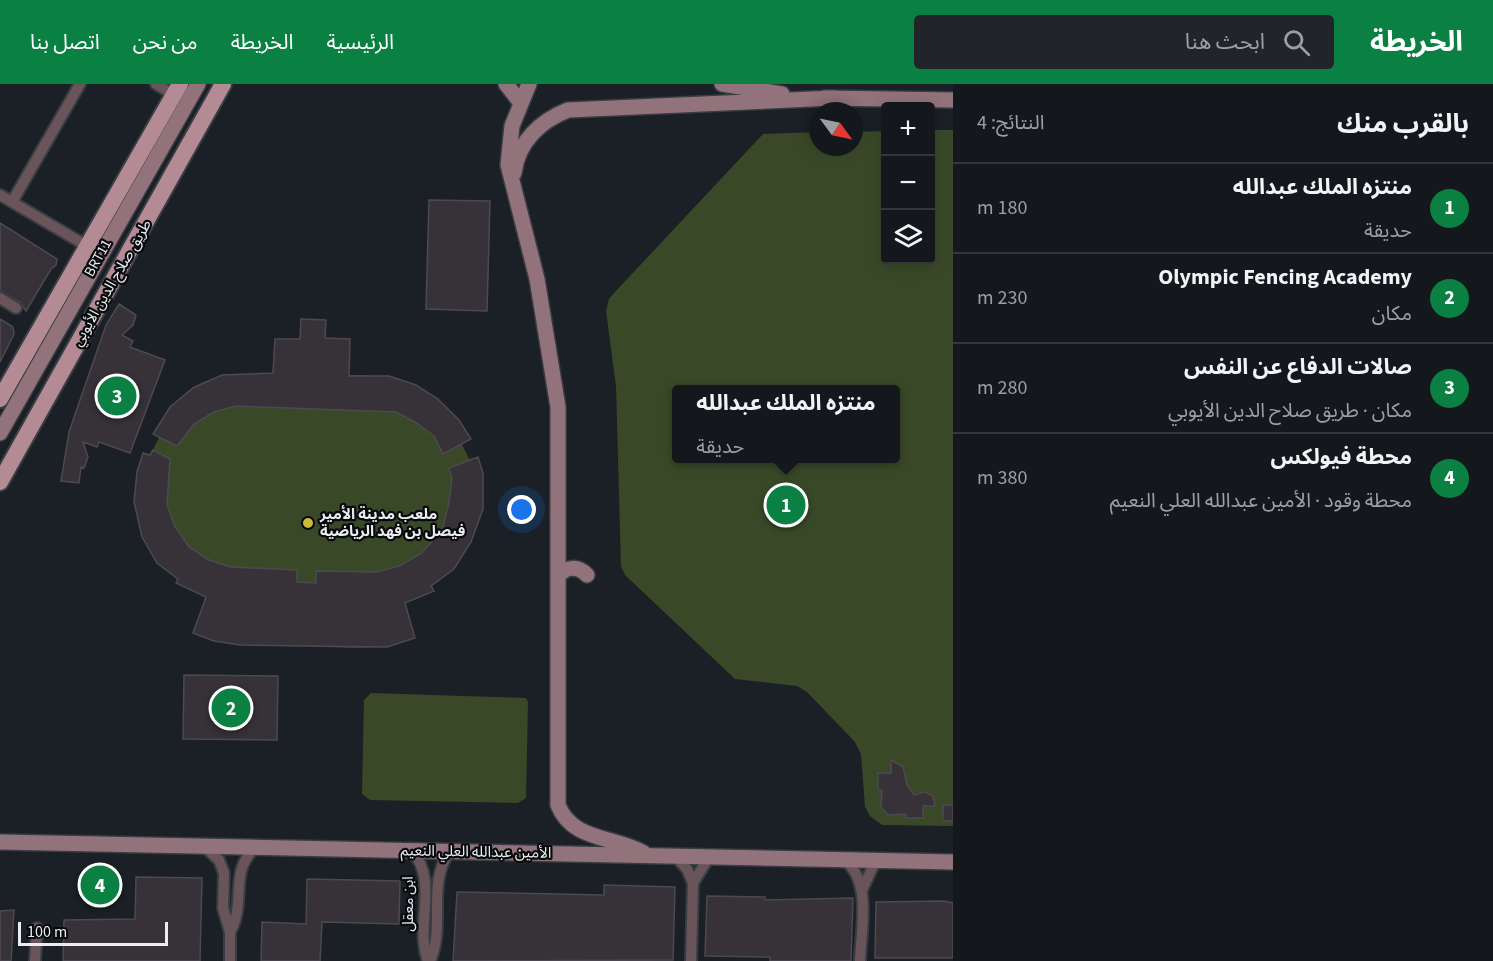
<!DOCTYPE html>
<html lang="ar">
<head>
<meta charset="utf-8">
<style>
	body { margin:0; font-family:"Source Sans 3","Noto Sans Arabic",sans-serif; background:#212529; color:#f1f3f6; direction:rtl }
	.controls { position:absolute; right:18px; top:18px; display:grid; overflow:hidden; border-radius:6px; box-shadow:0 3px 15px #0003 }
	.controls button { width:54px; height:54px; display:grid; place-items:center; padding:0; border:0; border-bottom:2px solid #33373b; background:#14181c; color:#f1f3f6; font:30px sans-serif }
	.compass { position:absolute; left:809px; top:18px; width:54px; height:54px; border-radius:50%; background:#14181c; box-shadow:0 3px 15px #0003; rotate:123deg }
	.scale { position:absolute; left:18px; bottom:15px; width:150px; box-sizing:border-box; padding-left:6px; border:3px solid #e9edf1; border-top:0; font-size:16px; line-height:21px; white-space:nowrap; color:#e9edf1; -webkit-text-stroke:4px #07090b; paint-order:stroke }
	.you { position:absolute; left:522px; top:426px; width:21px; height:21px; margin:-15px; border:4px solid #fff; border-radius:50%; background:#1a73e8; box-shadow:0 0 0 9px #1a73e833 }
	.badge { display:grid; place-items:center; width:39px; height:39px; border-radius:50%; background:#0b8043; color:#fff; font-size:20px; font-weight:700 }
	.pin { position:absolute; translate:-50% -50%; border:3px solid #fff; box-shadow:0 2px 6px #0006 }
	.popup { position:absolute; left:672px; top:301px; width:228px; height:78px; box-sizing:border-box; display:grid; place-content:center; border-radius:6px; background:#14181c; filter:drop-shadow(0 2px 4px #0005); font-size:20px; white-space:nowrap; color:#9da0a3 }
	.popup b { font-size:22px; color:#f1f3f6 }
	.popup::after { content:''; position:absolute; left:50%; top:100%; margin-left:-12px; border:12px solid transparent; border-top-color:#14181c }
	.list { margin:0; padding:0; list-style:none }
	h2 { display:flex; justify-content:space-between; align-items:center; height:78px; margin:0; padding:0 24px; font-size:26px }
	h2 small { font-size:20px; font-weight:400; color:#9da0a3 }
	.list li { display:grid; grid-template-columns:39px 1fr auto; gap:18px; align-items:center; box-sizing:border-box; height:90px; padding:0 24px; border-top:2px solid #33373b }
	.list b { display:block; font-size:22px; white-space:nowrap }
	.list p { margin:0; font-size:20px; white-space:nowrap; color:#9da0a3 }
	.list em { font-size:20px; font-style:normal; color:#9da0a3 }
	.icon { flex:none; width:33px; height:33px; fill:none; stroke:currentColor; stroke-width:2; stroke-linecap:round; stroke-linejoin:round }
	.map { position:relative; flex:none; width:953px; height:877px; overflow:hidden; direction:ltr }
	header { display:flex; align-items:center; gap:36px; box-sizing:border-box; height:84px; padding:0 30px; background:#0b8043; color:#fff }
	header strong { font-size:28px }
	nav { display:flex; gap:33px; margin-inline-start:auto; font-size:21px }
	.search { width:420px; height:54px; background:#212529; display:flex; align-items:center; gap:15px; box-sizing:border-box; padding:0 21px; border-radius:6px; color:#9da0a3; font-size:22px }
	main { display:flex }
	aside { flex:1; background:#14181c }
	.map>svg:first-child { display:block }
	.green { fill:#394928; fill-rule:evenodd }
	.building { fill:#363238; stroke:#4d4950; stroke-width:1.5 }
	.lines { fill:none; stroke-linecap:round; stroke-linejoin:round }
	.street-casing { stroke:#373d42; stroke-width:14 }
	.secondary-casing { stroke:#373d42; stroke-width:18 }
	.primary-casing { stroke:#373d42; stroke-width:20 }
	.street { stroke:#695559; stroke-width:10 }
	.secondary { stroke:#93737b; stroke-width:15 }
	.primary { stroke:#b48a94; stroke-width:16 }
	.poi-dot { fill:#caba3a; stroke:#07090b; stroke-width:2 }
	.labels { text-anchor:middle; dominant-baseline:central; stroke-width:4.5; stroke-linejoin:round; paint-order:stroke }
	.street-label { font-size:15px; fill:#e9edf1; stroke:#07090b }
	.poi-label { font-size:15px; font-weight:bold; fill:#e9edf1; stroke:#07090b; text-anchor:start }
</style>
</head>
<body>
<header>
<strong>الخريطة</strong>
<div class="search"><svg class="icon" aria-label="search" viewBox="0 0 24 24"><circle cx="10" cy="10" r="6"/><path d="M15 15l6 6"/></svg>ابحث هنا</div>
<nav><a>الرئيسية</a><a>الخريطة</a><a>من نحن</a><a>اتصل بنا</a></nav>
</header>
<main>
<aside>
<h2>بالقرب منك<small>النتائج: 4</small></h2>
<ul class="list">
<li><span class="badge">1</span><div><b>منتزه الملك عبدالله</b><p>حديقة</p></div><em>180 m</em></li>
<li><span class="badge">2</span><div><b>Olympic Fencing Academy</b><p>مكان</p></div><em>230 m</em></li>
<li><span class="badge">3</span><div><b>صالات الدفاع عن النفس</b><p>مكان · طريق صلاح الدين الأيوبي</p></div><em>280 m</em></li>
<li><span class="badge">4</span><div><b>محطة فيولكس</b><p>محطة وقود · الأمين عبدالله العلي النعيم</p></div><em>380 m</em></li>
</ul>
</aside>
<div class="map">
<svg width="953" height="877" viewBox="0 0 953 877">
	<rect width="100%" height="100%" fill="#1a2025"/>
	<!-- green -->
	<path class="green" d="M931 46H953V742L882 741 870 732 865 723 861 670 855 658 807 608 797 602 735 595 625 491 621 482 616 302 606 227 609 215 615 208 763 50 818 48V63H854V48L885 47 886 176H930ZM676 306H896V374H676Z
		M273 289 389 292 416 301 438 315 459 336 471 355 462 360 469 375 478 373 483 389V425L454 485 432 502 434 507 405 519 415 554 387 563 358 564 240 561 214 557 193 549 206 513 176 499 178 495C171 490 161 484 156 477 136 449 133 401 143 369L150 371 159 354 153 350C189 293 208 291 273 289Z
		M371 609 526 614 528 618 526 714 518 719 370 716 362 710 364 616Z"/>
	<!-- building -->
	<path class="building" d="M429 116 490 117 487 227 426 225Z
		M0 139 57 175 56 181 51 185 26 227 20 218 0 207Z
		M119 220 136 231 133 241 122 251 133 257 130 263 165 276 130 369 99 358 97 363 83 358 88 373 84 384 81 383 79 399 61 397 69 348 106 241Z
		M0 235 13 243 14 250 0 278Z
		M301 235 326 236 325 254 350 255 349 292H389L416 301 438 315 459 336 471 355 443 370 434 352 415 338 396 328 236 322 214 328 194 340 177 362 153 350 170 323 193 304 222 291 273 289 275 255H300Z
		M153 366 170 375 167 421 175 443 189 463 209 476 231 483 297 486V498L316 499V487L377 488 399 482 422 469 442 446 449 419 452 395 449 384 478 373 483 389V425L471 458 454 485 431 502 434 507 405 519 415 554 387 563 240 561 214 557 193 549 206 513 176 499 178 495 157 479 142 453 134 418 137 388 143 369 150 371Z
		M184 591 278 592 277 656 183 655Z
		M891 676 903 683 907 701 914 711 925 708 933 712 935 722H923V734H906V730L888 731 881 723 882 706H878V689H891Z
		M943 721H953V737H943Z
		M136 793 202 794 200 877H63L64 836 135 835Z
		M307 795 400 797 399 840 322 838 320 877H261L262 838 306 840Z
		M604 801 675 803 673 876 453 877 457 808 604 811Z
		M707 812 765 813V816L853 814 851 877H770V873L705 872Z
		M944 817 953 819V874H875L876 818Z
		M14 826 11 877H0V827Z"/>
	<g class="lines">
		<!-- street casing -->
		<g class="street-casing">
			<path id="street" d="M156 0 174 11
				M0 111 87 162
				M12 118 80 0
				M0 214 16 224
				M205 763 219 776 224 789 223 824 230 848V877
				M411 766C440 796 414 841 428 877
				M676 773 687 785 693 799
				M845 776C872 799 861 845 860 877
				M862 806 876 776
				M230 848C247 819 228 787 256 763
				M35 877 37 844
				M430 877C446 842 426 800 450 767
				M691 877 693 799 709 773"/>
		</g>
		<!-- secondary casing -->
		<g class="secondary-casing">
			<path id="secondary" d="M506 0 520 18
				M529 0 512 42 508 81 537 195 558 323V721C572 757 614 752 644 769
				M722 0 782 10
				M824 14 953 16
				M514 89C518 58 540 37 568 26L834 14
				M0 349 198 0
				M558 492C567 482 578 482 587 491
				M0 758 953 778"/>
		</g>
		<!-- primary casing -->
		<g class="primary-casing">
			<path id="primary" d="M0 315 180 0
				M0 398 223 0"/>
		</g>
		<!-- street -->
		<use href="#street" class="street"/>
		<!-- secondary -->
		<use href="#secondary" class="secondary"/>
		<!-- primary -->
		<use href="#primary" class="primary"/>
	</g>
	<!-- markers -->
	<circle class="poi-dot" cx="308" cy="439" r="6"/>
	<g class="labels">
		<!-- street labels -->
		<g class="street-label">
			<text transform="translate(98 174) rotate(-61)">BRT11</text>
			<text transform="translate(112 199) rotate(-60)">طريق صلاح الدين الأيوبي</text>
			<text transform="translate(476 768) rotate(1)">الأمين عبدالله العلي النعيم</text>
			<text transform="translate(408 820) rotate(-90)">ابن معقل</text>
		</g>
		<!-- poi labels -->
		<g class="poi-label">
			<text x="320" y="430">ملعب مدينة الأمير<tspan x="320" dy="17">فيصل بن فهد الرياضية</tspan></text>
		</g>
	</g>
</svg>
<div class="controls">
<button>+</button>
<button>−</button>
<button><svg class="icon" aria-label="layers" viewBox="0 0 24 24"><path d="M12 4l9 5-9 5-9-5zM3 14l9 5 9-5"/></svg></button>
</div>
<svg class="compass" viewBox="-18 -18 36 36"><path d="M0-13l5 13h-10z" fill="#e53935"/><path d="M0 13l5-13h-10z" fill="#9da0a3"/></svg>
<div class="scale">100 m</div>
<div class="you"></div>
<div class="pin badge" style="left:786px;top:421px">1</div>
<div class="popup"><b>منتزه الملك عبدالله</b>حديقة</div>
<div class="pin badge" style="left:231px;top:624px">2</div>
<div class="pin badge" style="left:117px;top:312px">3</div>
<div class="pin badge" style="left:100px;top:801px">4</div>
</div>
</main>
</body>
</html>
